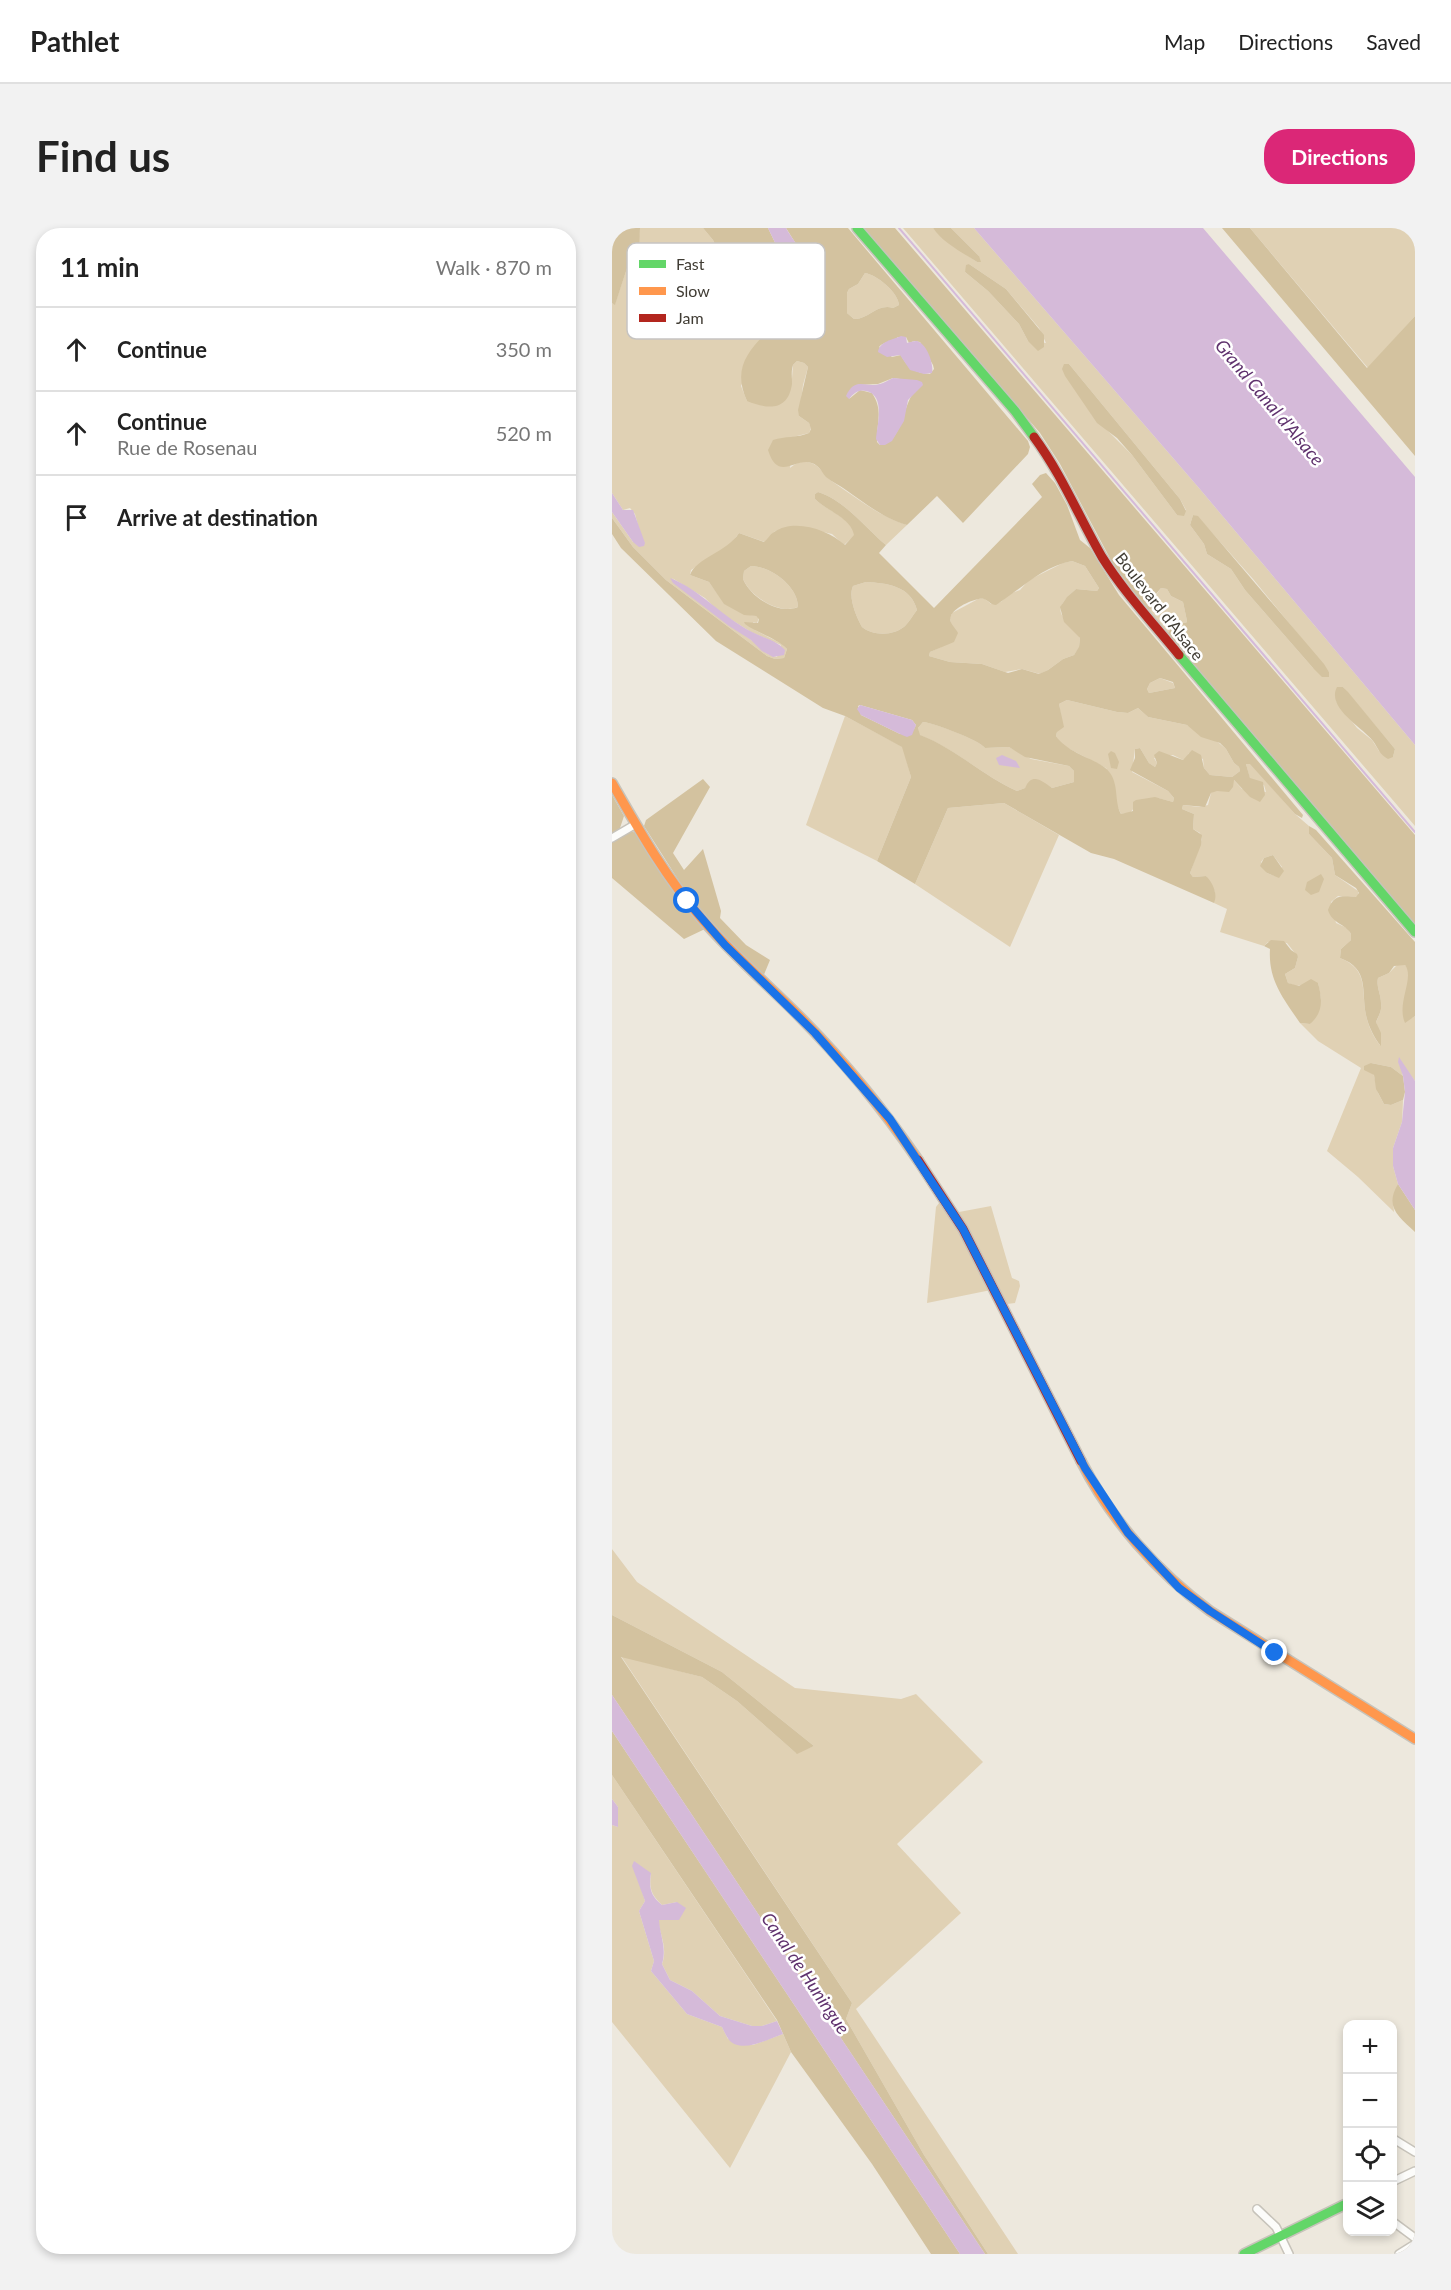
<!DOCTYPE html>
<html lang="en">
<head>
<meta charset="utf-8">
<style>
	body { margin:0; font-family:Lato,sans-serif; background:#f2f2f2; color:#222 }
	.controls { position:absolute; right:18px; bottom:18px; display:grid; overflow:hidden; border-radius:12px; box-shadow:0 3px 9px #0003 }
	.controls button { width:54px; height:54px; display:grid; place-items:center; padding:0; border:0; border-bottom:2px solid #e0e0e0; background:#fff; color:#222; font:30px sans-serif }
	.stop { position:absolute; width:18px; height:18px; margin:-14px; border:4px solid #1a73e8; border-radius:50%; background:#fff }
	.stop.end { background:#1a73e8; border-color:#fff; box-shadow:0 2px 6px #0008 }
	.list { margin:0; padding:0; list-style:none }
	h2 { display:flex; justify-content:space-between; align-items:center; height:78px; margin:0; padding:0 24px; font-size:26px }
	h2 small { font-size:20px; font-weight:400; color:#767676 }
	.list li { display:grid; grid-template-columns:39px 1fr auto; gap:18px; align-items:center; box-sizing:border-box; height:84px; padding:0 24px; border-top:2px solid #e0e0e0 }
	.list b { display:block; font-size:22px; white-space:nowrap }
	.list p { margin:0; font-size:20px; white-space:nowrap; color:#767676 }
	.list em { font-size:20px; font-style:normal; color:#767676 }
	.icon { flex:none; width:33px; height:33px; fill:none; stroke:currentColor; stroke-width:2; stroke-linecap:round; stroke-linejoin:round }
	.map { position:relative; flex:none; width:803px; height:2026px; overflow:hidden; border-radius:24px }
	header { display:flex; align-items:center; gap:36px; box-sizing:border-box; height:84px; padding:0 30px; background:#fff; border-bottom:2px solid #e0e0e0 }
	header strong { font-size:28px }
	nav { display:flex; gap:33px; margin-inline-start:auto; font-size:21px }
	.intro { display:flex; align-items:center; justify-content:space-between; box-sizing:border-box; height:144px; padding:0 36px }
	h1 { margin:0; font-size:42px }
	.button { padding:15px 27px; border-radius:24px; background:#db2777; color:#fff; font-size:21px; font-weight:700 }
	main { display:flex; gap:36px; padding:0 36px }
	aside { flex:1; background:#fff; border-radius:24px; box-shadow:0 3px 9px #0003 }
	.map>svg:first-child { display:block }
	.green { fill:#e0d1b4; fill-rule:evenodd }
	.forest { fill:#d3c29f; fill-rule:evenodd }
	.water { fill:#d5bad9 }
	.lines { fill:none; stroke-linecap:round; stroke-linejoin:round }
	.stream { stroke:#d5bad9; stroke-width:2 }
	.street-casing { stroke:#c7c3ba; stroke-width:10 }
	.fast-casing { stroke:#c7c3ba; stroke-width:12 }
	.slow-casing { stroke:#c7c3ba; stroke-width:12 }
	.jam-casing { stroke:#c7c3ba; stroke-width:12 }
	.street { stroke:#fcfcfa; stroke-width:7 }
	.fast { stroke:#63d668; stroke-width:9 }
	.slow { stroke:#ff974d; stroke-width:9 }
	.jam { stroke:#b3261e; stroke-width:9 }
	.route { stroke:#1a73e8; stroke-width:8 }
	.labels { text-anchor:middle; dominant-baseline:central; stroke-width:5; stroke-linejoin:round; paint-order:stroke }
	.street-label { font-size:16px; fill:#403c34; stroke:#fff }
	.water-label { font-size:18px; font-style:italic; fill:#5f316d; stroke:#fff }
	.key { fill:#fff; stroke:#c6c4c2; stroke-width:1.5 }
	.key-label { font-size:16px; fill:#403c34 }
</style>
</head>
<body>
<header>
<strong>Pathlet</strong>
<nav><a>Map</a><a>Directions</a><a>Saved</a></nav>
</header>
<div class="intro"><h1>Find us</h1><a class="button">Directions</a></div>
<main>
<aside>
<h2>11 min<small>Walk · 870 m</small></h2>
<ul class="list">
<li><svg class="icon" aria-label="ahead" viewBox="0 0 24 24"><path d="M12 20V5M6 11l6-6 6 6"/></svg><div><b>Continue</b></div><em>350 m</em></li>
<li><svg class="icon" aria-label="ahead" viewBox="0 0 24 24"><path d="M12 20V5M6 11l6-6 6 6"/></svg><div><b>Continue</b><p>Rue de Rosenau</p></div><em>520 m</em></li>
<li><svg class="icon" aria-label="arrive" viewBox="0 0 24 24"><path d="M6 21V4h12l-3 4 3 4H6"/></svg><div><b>Arrive at destination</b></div></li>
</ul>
</aside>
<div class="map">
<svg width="803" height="2026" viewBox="0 0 803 2026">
	<rect width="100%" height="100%" fill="#ede8dd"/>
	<!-- green -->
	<path class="green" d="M28 0H91L101 12 129 72 160 100 148 112 129 158 135 173 180 150 181 137 185 133 192 135 196 139 191 157 187 188 197 195 199 200 197 205 181 209 178 240C183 236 188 233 195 234 207 235 212 248 221 254 245 270 266 288 295 297L274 317C252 299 234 273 206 264L203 266V271C215 283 239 289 243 307L232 317 220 306 189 299 163 303 153 314 127 305 118 317 79 342 78 347 97 354 113 376 132 386 144 388 147 390 145 395 141 394 143 402 170 416 175 421 172 430 163 431 155 428 54 352 21 319 0 290V284L21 314 28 305 23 286 18 280 11 282 0 265V75L3 76 18 31 25 25ZM61 17C73 27 71 35 64 48H57C47 41 51 30 53 20ZM60 350 93 370 107 384 139 404 169 417 165 429C152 427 148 418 138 411 111 392 85 374 60 350Z
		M291 0H321L328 8 365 34 367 28 339 0H362L587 260 803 517V598ZM357 36 394 61 427 100 434 115 416 113 407 96 376 63 353 44ZM452 136H457L568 271 574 282 565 287 520 227 480 187ZM581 287 586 289 641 351 717 444 701 440 633 362 619 341 595 326 592 316 578 297ZM731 459 783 521 781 529 767 523 760 512 745 500 724 473Z
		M638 0H803V88L756 140Z
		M253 45C265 47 286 64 287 77L281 80C265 75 256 92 242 91L235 85V65L237 61 246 56Z
		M460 333 473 338 487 360 485 363 464 361C433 388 456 387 468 410L467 420 462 427 451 431 436 442 428 446 410 441 393 444 370 436 338 434 317 428 318 424 329 419 339 396 338 390 340 385 366 371H373L379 376 389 374 397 366 408 362 417 352 451 335Z
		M139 338C158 338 186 358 186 379 167 387 139 369 131 351L132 343Z
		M254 354C275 355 299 358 305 382 301 387 297 394 293 398 282 408 261 408 250 399 244 388 236 369 241 358Z
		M549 360 555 361 559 368 571 374 575 393 574 395 565 394 555 406 535 382 541 378 544 367Z
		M548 450 561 455 563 460 537 465 535 461 538 455Z
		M455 472 505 484 516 485 526 480 536 489 575 497 607 515 614 521 622 535 627 539 628 543 620 549 598 547 592 540 591 531 577 525 575 530 571 532 561 527 542 530 545 535 543 539 537 535 528 520 523 521 520 544 556 563 562 570 561 574 546 570 522 580 518 585 509 586 504 575 502 554 494 540 450 517 444 508 449 488 447 476Z
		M233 488 291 519 299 549 265 633 194 597Z
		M311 494C322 495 368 512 373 520L397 519 419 531 457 538 462 543V554L440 560 435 557H415L413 560 405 563C371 548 343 520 307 507L306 500Z
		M634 536H639L683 586 697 598V606L720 630 723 647 746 663 747 668 744 669 726 668 719 674 724 695 735 700 739 706V712L729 721 728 730C757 742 749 761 754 787 756 797 761 809 768 817L769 809 764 794C767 788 770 782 769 775 769 766 764 759 766 750L777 745 785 737H793L797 742 800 790 803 788V853L796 844 790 845 791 848 779 839 759 835 766 865 772 876 779 877 791 872 790 894 781 920V938L786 956 781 973 782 984 746 949 715 923 749 840 706 813 688 795 698 796 709 770 706 755 684 758 676 755 673 746 683 740 686 729 675 715 656 714 652 718 608 704 615 681 602 675 603 664 594 648 581 649 578 645 590 611 588 605 581 601 582 586 570 581 571 577 587 579 596 577 599 565 621 551 630 561 654 564 652 557 638 551ZM661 627 670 639 663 648 655 645 649 634 652 630Z
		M392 575 447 607 398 719 303 656 336 580Z
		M327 975 330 976 358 1020 379 1062 315 1075 324 979Z
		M379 978 400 1050 407 1053 408 1058 403 1075 395 1076 363 1012 347 984Z
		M0 1321 25 1354 183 1460 289 1471 304 1466 371 1534 285 1616 349 1685 244 1781 406 2026H376L312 1927 234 1791 240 1775 9 1428 90 1449 125 1473 184 1525 202 1518 110 1444 0 1387Z
		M0 1547 165 1793 150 1798H140L108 1788 80 1763 58 1752 50 1736C56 1720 48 1708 46 1691L67 1692 65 1674 50 1677C39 1667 37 1660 39 1645L29 1660 33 1673 27 1683 42 1733 39 1743 75 1786 110 1799 116 1811 141 1817 171 1806 179 1824 118 1940 0 1794V1597L6 1599V1579L0 1571Z"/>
	<!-- forest -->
	<path class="forest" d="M0 0H28L27 22 18 31 3 77 0 75Z
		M91 0H156L167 23 174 48 185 60 196 35 174 0H236L416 213 418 219 416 226 351 295 325 268 295 297C271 290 254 276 234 262 227 257 220 254 214 249 211 246 209 241 205 238 187 223 167 258 156 222L161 212C173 208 185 210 197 205L199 201 197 195 187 188 186 182 196 139 192 135 185 133 181 137C179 143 180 149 180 156 176 184 155 181 135 173 120 140 136 123 159 100L129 72 101 12ZM253 45C265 47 286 64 287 77L281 80C265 75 256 92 242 91L235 85V65L237 61 246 56ZM286 109H294L297 115 302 113 308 114 321 137 322 141 318 146C303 145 295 140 289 127L280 129 267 119C272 113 280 115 286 109ZM281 150 295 152 302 164C291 177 289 217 268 217L265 214C264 195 272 183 260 165L248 162 237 171 244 157 266 156Z
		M252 0H283L803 607V696L555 406 565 394 574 395 575 393 571 374 559 368 555 361 549 360 544 366 540 381 535 382 501 336 448 236 428 205Z
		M321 0H339L367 28 369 34H365C351 25 330 14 321 0Z
		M610 0H638L755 140 803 88V228Z
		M357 36 394 61 432 107V119L426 123 416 113 407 96 376 63 353 44 354 37Z
		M452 136H457L568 271 574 283 572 288 565 287 520 227 505 210 485 195 453 148 450 141Z
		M434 245 443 255 455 277 468 312 478 320 507 367 691 587 690 590 683 586 638 536H634L638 550 651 554 653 567 648 574 638 569 622 552 621 559 617 564 605 563 599 565 593 579 571 577 570 581 582 586 581 601 590 607 589 617 578 645 581 649 594 648C601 655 606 666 602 675L502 631 479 625 392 575 336 580 303 656 265 633 299 549 290 519 233 488 211 480 104 413 9 320 0 306V290L21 319 54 352 155 428 163 431 172 430 175 421C164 410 145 405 133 396L132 394 146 395 147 391 144 388 132 387 112 376 97 354 78 347C84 330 115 324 127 305L152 314C156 311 158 306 162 304 183 290 216 302 233 317L242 307C239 290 215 283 203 271V266L206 264C234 273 252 299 274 317L267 325 322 380 430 269 420 256 428 247ZM460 333 473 338 487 360 485 363 464 361 455 369 448 379 452 394 468 410 467 419 462 427 451 431 436 442 427 446 410 441 396 445 370 436 338 434 317 428 318 424 342 414 346 405C343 399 336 395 339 388 341 380 364 369 372 371 377 373 379 377 384 377 408 362 429 339 460 333ZM139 338C158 338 186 358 186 379 167 387 139 370 131 351L132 343ZM254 354C275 355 299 358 305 382 301 387 297 394 293 398 282 408 261 408 250 399 244 388 236 369 241 358ZM548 450 561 454 563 460 537 465 535 461 538 455ZM455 472 505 484 516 485 526 480 536 489 575 497 589 509 608 515 614 521 622 535 627 539 628 543 620 549 598 547 592 540 589 527 580 522 571 532 547 523 542 527 545 535 543 539 537 535 528 520 523 521V530L518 542 556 563 562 570 561 574 543 569 524 572 521 574V583L509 586C502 573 507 557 498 545 489 531 458 528 444 508L445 504 452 499 447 476ZM248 477 300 492 304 497 302 501 288 506 249 487 246 478ZM311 494C321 495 368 512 373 520L397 519 413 529 457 538 462 543V554L440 560C430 553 420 544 413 560L405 563C371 548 343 520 308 507L306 500Z
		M581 287 586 288 712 436 717 444V449H710L701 440 633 362 619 341 595 326 592 316 578 297Z
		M725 459H731L736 464 783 521 781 529 776 531C768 527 766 520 761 513 750 499 714 480 725 459Z
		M499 523 503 525 507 534 505 541 499 540 496 526Z
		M91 551 98 559 61 625 72 642 91 621 109 683 108 690 134 717 158 732 151 749 114 711 74 664 32 598 34 592Z
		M0 567 12 588 7 603 0 606Z
		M697 598 704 602 803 714V788L793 795C784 775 803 750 793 737L782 738 777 745 766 750C764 759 769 766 769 775 770 783 767 787 764 794L769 805V818C762 810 756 797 754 787 749 763 758 741 728 730L729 721 739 712V706C733 695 720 696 716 682 722 666 730 668 744 669L747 665 744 660 723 647 720 630 697 606Z
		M18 603 24 605 58 658 93 701 72 711 0 650V614Z
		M661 627 672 643 667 650 655 645 648 638 652 630Z
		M709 646 712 651 707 664 699 667 693 662 695 654Z
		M659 712 672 713 679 722 685 726 686 729 683 740 673 746 676 755 687 758 699 751 706 755C710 770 712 784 698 796L688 795C671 770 656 752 658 721L652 718Z
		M759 835 779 839 791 848 793 864 791 872 779 877 772 876 764 861 762 847 752 842V838Z
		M786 956 803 982V1004C787 989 772 979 786 956Z
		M0 1387 110 1444 202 1518 185 1526 125 1473 90 1449 9 1429 240 1775 234 1791 312 1927 376 2026H373L0 1467Z
		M0 1503 348 2026H319L260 1936 179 1824 165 1792 0 1547Z"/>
	<!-- water -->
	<path class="water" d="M156 0H174C184 19 210 42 202 66L190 64 174 48 171 42 167 23Z
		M362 0H591L803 249V517L587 260Z
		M289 108 294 109 295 115C297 114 303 113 305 113 315 116 322 136 320 145L312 146 298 142 288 127 275 129 266 124C268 113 280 112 289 108Z
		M281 150 305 152 310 154 311 157 296 172 292 193 280 213 273 217H268L264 211C265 197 274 167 254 163 246 161 242 165 237 171L234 168C243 148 253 160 268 156 272 155 276 152 281 150Z
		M0 265 11 282H21L33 315 32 318 27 319 21 314 0 284Z
		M58 350C87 361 112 390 140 404 151 410 164 412 173 422L172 427 161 429 150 423 139 412 117 398 61 355Z
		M248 477 300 492 304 497 300 507 295 509 290 507 249 487 245 481Z
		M390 527 404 533 408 540 387 537 384 530Z
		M787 829 803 853V982L786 956 781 938V920L790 894 793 864 791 848 786 834Z
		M0 1467 373 2026H348L0 1503Z
		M0 1571 6 1579V1599L0 1597Z
		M22 1633 39 1645C37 1660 38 1667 50 1677L65 1674 74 1680 67 1692H47C48 1708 55 1720 50 1736L58 1752 80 1763 108 1788 140 1798H150L165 1793 171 1806C156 1811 130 1826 117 1812 114 1808 112 1803 110 1799L75 1786 39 1743 42 1733 27 1683 33 1673 20 1638Z"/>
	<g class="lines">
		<!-- stream -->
		<path class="stream" d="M287 0 803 604"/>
		<!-- street casing -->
		<g class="street-casing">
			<path id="street" d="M0 610 24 596
				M780 1910 803 1924
				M780 1954 803 1943
				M645 1981 664 1999 677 2026
				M780 1993 803 2010
				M787 2026 803 2016"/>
		</g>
		<!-- fast casing -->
		<g class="fast-casing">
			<path id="fast" d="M245 0 403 183 422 209
				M567 427 803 704
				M632 2026 736 1975"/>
		</g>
		<!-- slow casing -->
		<g class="slow-casing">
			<path id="slow" d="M0 555C27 602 54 650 90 691 120 726 155 756 187 788 231 832 271 881 306 932
				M469 1233C499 1292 545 1344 598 1383L803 1511"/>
		</g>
		<!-- jam casing -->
		<g class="jam-casing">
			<path id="jam" d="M422 209C450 247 467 289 490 329 512 364 541 395 567 427
				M306 932 351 1001 469 1233"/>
		</g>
		<!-- street -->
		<use href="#street" class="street"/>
		<!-- fast -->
		<use href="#fast" class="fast"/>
		<!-- slow -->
		<use href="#slow" class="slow"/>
		<!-- jam -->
		<use href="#jam" class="jam"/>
	</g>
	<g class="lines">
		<!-- route -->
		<path class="route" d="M75 673 113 717 203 805 278 891 351 1001 473 1240 516 1305 567 1360 598 1383 663 1425"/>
	</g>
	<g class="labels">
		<!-- street labels -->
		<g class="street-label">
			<text transform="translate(548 378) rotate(52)">Boulevard d'Alsace</text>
		</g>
		<!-- water labels -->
		<g class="water-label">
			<text transform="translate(658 174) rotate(50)">Grand Canal d'Alsace</text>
			<text transform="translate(194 1745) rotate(56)">Canal de Huningue</text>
		</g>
	</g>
	<!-- legend -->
	<rect x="15" y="15" width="198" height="96" rx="9" class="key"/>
	<rect x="27" y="32" width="27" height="8" fill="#63d668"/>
	<rect x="27" y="59" width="27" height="8" fill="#ff974d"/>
	<rect x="27" y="86" width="27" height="8" fill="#b3261e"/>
	<g class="key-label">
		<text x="64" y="42">Fast</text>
		<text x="64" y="69">Slow</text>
		<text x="64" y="96">Jam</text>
	</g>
</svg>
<div class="controls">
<button>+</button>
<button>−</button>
<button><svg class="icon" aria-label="locate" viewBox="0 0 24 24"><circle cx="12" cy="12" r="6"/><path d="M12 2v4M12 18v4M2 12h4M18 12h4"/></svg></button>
<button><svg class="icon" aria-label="layers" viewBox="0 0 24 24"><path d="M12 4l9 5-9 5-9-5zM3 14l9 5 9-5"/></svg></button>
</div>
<div class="stop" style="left:75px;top:673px"></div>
<div class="stop end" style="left:663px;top:1425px"></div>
</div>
</main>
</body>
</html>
